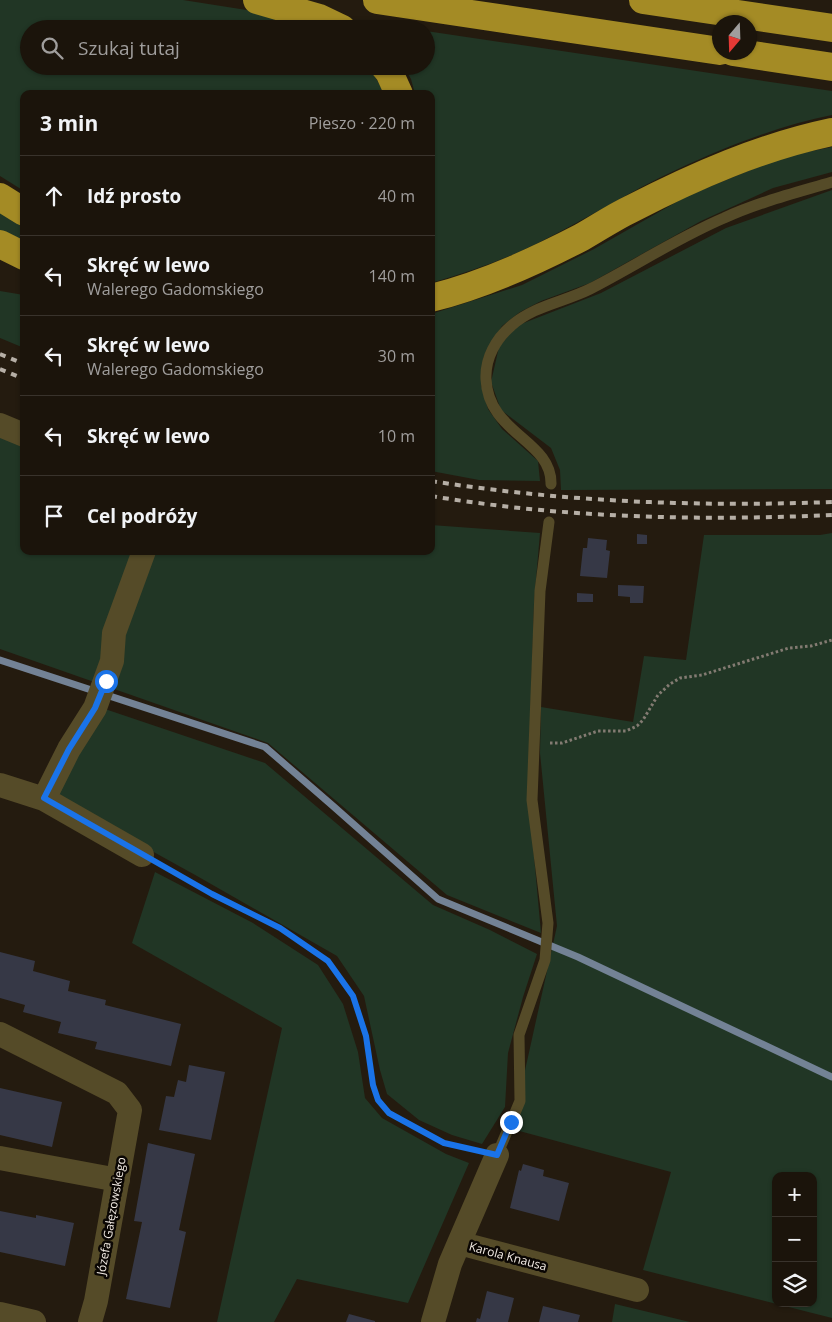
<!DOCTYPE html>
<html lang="pl">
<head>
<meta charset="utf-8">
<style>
	body { margin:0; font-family:"Open Sans",sans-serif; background:#241d14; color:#f1f3f6 }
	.controls { position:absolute; right:15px; bottom:15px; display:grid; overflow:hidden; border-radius:10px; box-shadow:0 1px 4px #0004 }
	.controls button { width:45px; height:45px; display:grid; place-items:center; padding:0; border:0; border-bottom:1px solid #39332c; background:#1b140b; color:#f1f3f6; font:25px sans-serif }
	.compass { position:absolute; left:712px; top:15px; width:45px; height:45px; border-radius:50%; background:#1b140b; box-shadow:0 1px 4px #0004; rotate:199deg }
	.stop { position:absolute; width:15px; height:15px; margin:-11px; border:4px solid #1a73e8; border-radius:50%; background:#fff }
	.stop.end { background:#1a73e8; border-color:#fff; box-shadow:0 1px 5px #0008 }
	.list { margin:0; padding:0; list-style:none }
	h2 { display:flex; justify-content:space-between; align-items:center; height:65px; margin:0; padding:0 20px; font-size:21px }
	h2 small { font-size:16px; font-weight:400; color:#a09e9d }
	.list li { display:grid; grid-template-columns:32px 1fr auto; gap:15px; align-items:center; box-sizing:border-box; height:80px; padding:0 20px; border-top:1px solid #39332c }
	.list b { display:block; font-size:19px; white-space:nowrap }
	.list p { margin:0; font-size:16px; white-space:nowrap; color:#a09e9d }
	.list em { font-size:16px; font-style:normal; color:#a09e9d }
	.icon { flex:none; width:28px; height:28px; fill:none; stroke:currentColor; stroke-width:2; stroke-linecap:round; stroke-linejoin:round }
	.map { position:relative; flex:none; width:832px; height:1322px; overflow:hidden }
	.search { position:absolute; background:#1b140b; box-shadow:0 1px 4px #0004; left:20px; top:20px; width:415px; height:55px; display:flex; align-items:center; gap:12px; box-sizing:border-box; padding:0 18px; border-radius:28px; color:#a09e9d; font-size:19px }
	.panel { position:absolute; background:#1b140b; box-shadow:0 1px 4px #0004; left:20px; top:90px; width:415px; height:465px; border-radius:10px }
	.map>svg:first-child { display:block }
	.green { fill:#213625; fill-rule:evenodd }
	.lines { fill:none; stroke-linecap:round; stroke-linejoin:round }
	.stream { stroke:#738295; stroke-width:7 }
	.building { fill:#363846 }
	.path { stroke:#837b72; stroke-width:3; stroke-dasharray:2.5 2.5; stroke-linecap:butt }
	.lane { stroke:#554b28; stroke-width:11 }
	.street { stroke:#554b28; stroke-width:24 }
	.highway { stroke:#a48b25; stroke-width:28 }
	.rail { stroke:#b6afa6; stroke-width:4; stroke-dasharray:6 6; stroke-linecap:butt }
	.route { stroke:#1a73e8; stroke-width:6 }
	.labels { text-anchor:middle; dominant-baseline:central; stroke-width:5; stroke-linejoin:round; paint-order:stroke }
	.street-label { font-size:12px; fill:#f1eae3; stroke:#0a0603 }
</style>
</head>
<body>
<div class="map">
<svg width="832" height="1322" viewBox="0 0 832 1322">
	<rect width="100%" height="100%" fill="#241b0f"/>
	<!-- green -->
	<path class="green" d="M0 0H183L285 16 319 29H29V66H369L385 94H24V191L0 176Z
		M426 31 832 91V115C781 125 725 147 678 169 630 191 585 220 538 243 504 260 467 272 431 283V94H415L411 79 403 66H426Z
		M832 147V172L773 188 701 221 590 283 541 301 520 312 502 326 484 356 481 385 488 409 502 429 538 461 540 481 479 480 431 471V314L522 285 594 249 687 196 782 157Z
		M832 190V489L561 490 560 470 551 448 501 410 491 382 499 347 516 326 601 293 726 228Z
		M0 211 24 226V244L0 232Z
		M0 291 24 295V348L0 338Z
		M0 432 24 439V551H431V525L540 533 534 603 528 790 541 933 447 895 268 743 0 649Z
		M832 533V1318L643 1270 671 1172 512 1129 557 926 540 753 541 707 633 722 644 656 686 660 704 535H820ZM776 1176H813V1303H776Z
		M102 708 265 763 433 905 490 930 537 954 523 997 508 1053 505 1107 482 1144 452 1135 419 1120 387 1094 380 1070 364 996 337 956 197 876 56 798Z
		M155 872 253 923 318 965 343 1004 358 1052 365 1098 382 1118 446 1154 469 1163 408 1303 297 1279 274 1322H217L282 1028 132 943Z
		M615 1304 690 1322H612Z"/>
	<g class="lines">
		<!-- stream -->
		<path class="stream" d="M0 660 265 747 333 806 438 899 578 957 832 1077"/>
	</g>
	<!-- building -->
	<path class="building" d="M637 534 647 535V544H637Z
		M588 538 607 540 606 550 610 551 607 578 580 576 583 548H587Z
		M618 585 644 586 643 603H630V597L618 596Z
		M577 593 593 594V602H577Z
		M0 952 35 961 33 971 70 981 68 991 106 1000 105 1005 181 1024 171 1066 95 1049 97 1042 58 1033 61 1022 23 1012 25 1005 0 998Z
		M189 1065 225 1072 211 1140 159 1130 166 1096 174 1097 178 1080 186 1082Z
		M0 1088 62 1102 52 1147 0 1135Z
		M148 1143 195 1154 179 1230 186 1232 170 1308 126 1299 142 1222 134 1221Z
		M523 1164 544 1170 543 1176 569 1183 559 1221 510 1208 519 1170 521 1171Z
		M0 1211 36 1218V1215L74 1223 65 1266 0 1252Z
		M487 1291 514 1298 508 1322H476L477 1318 480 1319Z
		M543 1306 580 1315 578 1322H539Z
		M349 1314 375 1321V1322H346Z"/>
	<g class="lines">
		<!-- path -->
		<path class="path" d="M550 743H562L598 731H626L637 726 643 720 658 695 670 684 680 678 702 675 789 648 811 646 832 640
			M162 866 212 894 281 928 328 961 353 997 366 1036 373 1085 378 1100 389 1113 444 1143 475 1150"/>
		<!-- lane -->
		<path class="lane" d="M551 484C552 440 488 434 486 379 485 358 496 339 511 326 533 306 564 302 590 289 635 266 677 238 724 218 759 202 795 193 832 182
			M497 1155 520 1101 519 1035 545 960 548 923 532 800 540 591 549 522"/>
		<!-- street -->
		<path class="street" d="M0 425 24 435
			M0 785 44 799 142 855
			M44 799 69 749 95 708 112 661 114 633 144 551
			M0 1034 117 1093 130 1110 96 1301 90 1322
			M0 1158 118 1180
			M459 1243 497 1155
			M0 1314 34 1322
			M433 1322 450 1264 459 1243 637 1290"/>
		<!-- highway -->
		<path class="highway" d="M257 0 319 18 342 29
			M377 0 720 51
			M643 0 832 28
			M733 52 832 67
			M384 66 389 72 399 94
			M0 197 24 212
			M0 244 24 256
			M431 298C484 285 534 262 582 237 598 228 614 217 631 209 695 176 761 147 832 132"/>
		<!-- rail -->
		<path class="rail" d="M0 354 24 364
			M0 369 24 379
			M431 481C564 502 698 507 832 502
			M431 496C563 518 699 521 832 515"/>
	</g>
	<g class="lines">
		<!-- route -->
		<path class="route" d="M106 681 95 708 69 749 44 798 212 894 280 928 328 961 353 996 366 1036 373 1085 378 1100 389 1113 444 1143 497 1155 511 1122"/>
	</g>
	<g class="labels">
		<!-- street labels -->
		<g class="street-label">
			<text transform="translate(111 1216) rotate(-80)">Józefa Gałęzowskiego</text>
			<text transform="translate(508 1256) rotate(15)">Karola Knausa</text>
		</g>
	</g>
</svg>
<div class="controls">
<button>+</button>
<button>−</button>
<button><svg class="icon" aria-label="layers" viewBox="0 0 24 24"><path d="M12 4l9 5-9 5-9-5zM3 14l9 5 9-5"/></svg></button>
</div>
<svg class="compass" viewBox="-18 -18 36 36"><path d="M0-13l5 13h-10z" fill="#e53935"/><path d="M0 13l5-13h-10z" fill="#a09e9d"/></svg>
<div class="stop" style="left:106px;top:681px"></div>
<div class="stop end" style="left:511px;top:1122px"></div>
<div class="search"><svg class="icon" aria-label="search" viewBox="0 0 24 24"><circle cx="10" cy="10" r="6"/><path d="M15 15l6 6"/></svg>Szukaj tutaj</div>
<section class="panel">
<h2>3 min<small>Pieszo · 220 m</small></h2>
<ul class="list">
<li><svg class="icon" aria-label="ahead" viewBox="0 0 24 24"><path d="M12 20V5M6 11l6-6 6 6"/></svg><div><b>Idź prosto</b></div><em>40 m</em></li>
<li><svg class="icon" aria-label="left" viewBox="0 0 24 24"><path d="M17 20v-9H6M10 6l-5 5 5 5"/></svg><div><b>Skręć w lewo</b><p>Walerego Gadomskiego</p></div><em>140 m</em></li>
<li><svg class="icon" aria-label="left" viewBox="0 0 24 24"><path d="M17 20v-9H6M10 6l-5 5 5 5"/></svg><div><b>Skręć w lewo</b><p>Walerego Gadomskiego</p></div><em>30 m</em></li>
<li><svg class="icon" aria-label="left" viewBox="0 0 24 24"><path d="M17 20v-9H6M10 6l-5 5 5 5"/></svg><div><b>Skręć w lewo</b></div><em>10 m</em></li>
<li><svg class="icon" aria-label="arrive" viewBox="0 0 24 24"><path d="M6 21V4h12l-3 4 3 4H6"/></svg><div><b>Cel podróży</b></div></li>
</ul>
</section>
</div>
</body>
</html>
